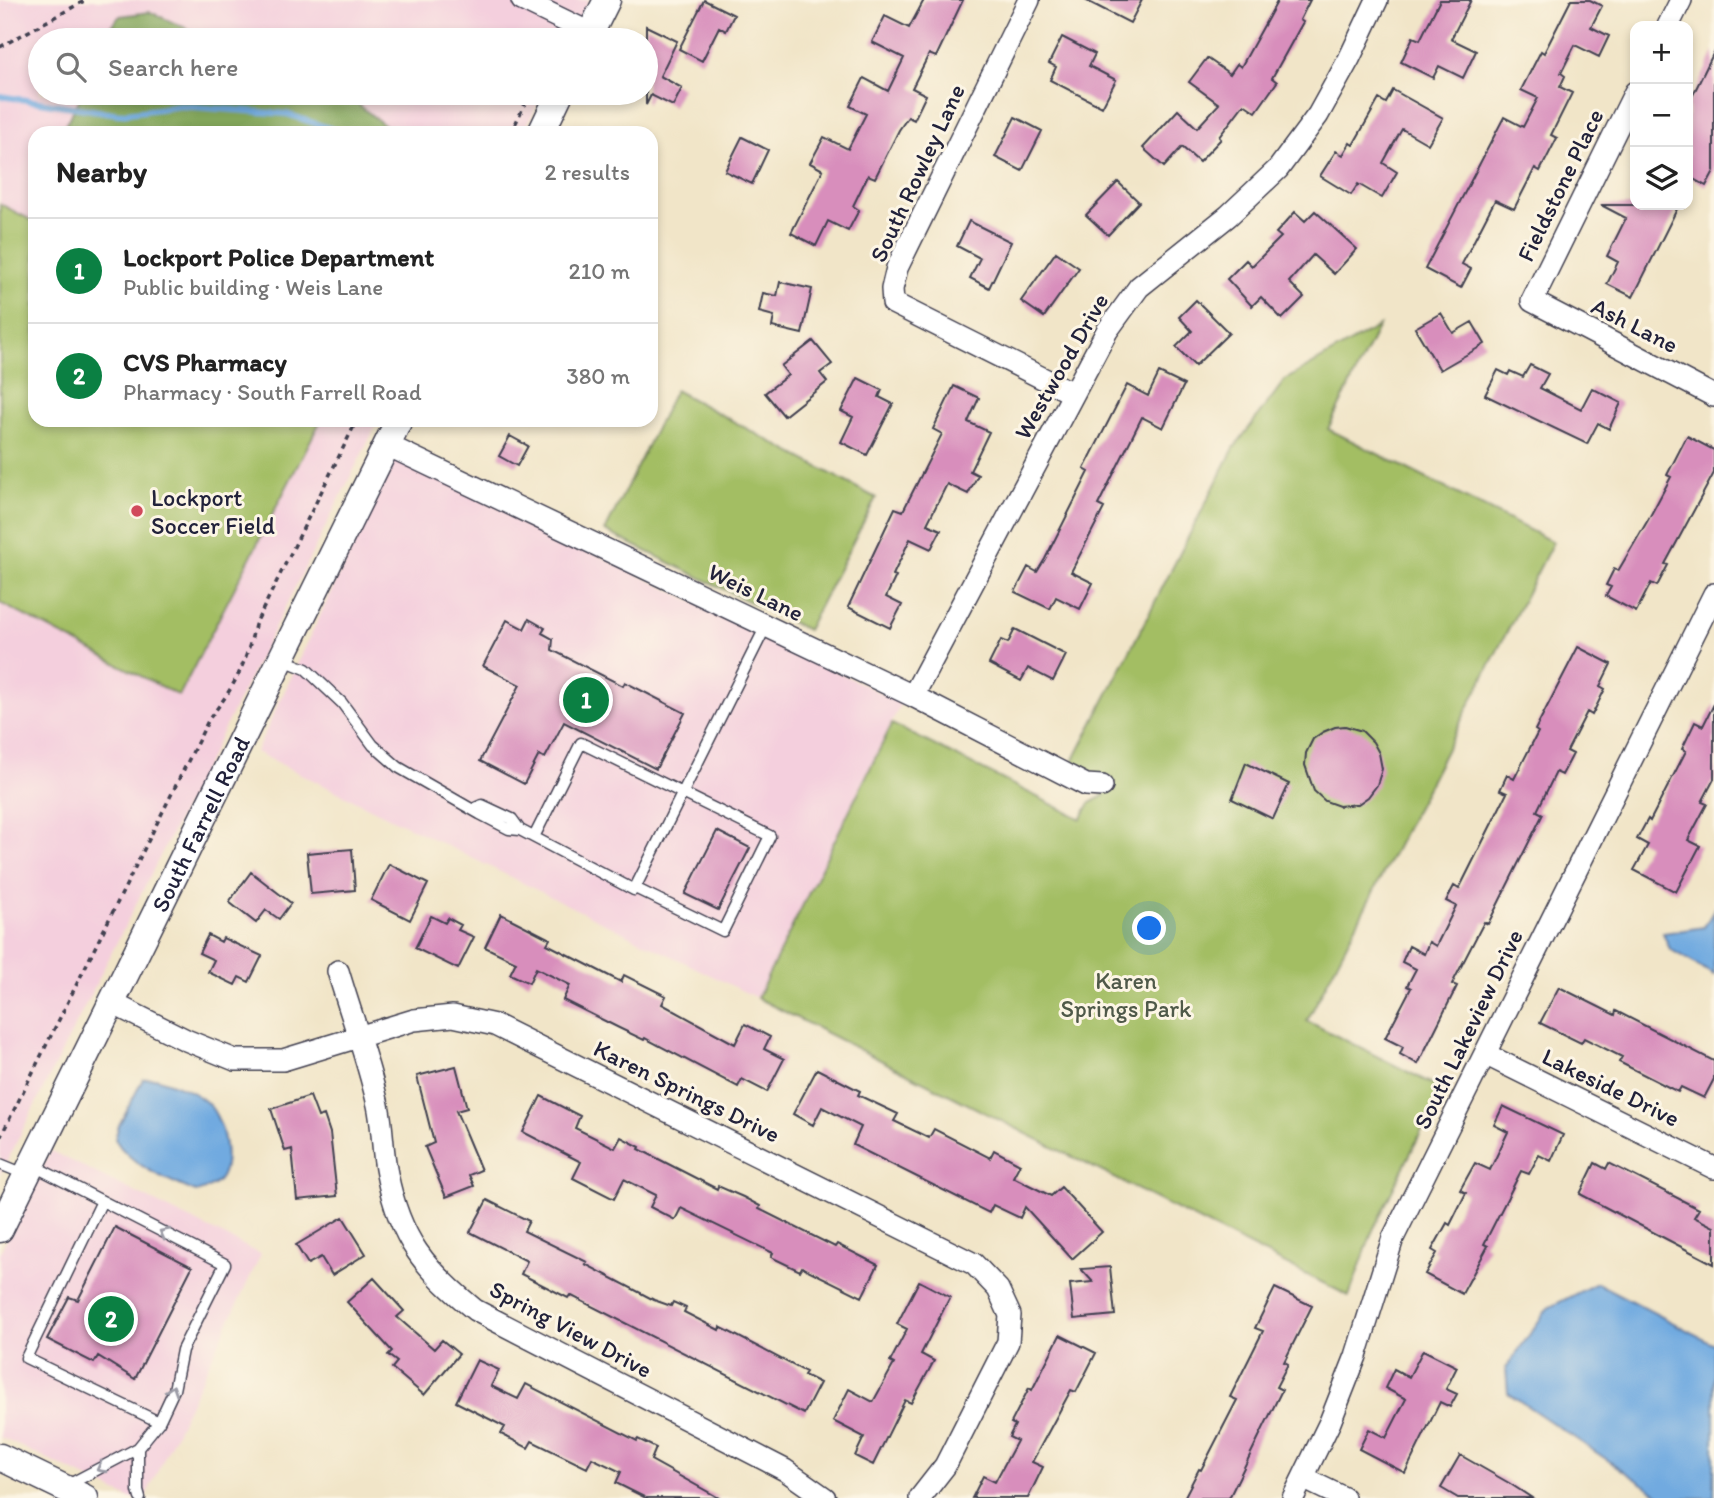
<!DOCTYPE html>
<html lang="en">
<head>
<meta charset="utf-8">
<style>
	body { margin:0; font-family:Itim,sans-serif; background:#f6f6f6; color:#222 }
	.controls { position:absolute; right:21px; top:21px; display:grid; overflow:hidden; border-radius:14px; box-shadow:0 4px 10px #0003 }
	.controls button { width:63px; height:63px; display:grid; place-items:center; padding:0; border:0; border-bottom:2px solid #e0e0e0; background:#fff; color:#222; font:35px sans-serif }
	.you { position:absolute; left:1150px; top:929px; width:24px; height:24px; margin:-18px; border:5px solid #fff; border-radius:50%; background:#1a73e8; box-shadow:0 0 0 10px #1a73e833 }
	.badge { display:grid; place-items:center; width:46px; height:46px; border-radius:50%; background:#0b8043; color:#fff; font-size:23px; font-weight:700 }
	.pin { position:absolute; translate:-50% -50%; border:4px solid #fff; box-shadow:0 2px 7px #0006 }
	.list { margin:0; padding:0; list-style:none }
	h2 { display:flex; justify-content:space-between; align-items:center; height:91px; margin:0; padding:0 28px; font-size:30px }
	h2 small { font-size:23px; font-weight:400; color:#767676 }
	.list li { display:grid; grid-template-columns:46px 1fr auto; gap:21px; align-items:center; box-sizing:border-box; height:105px; padding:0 28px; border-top:2px solid #e0e0e0 }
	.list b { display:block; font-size:26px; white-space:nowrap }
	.list p { margin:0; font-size:23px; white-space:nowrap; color:#767676 }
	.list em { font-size:23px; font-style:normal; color:#767676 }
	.icon { flex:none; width:38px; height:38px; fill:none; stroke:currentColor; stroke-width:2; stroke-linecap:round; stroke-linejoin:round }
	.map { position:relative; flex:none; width:1714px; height:1498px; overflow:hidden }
	.search { position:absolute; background:#fff; box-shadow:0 4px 10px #0003; left:28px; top:28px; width:630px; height:77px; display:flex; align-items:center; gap:18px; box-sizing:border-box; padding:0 24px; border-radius:38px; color:#767676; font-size:26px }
	.panel { position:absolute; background:#fff; box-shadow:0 4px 10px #0003; left:28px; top:126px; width:630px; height:301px; border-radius:21px }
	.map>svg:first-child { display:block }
	.built { fill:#f4cfdd }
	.green { fill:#a3be64; stroke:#627050; stroke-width:2 }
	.forest { fill:#82a55a; stroke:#52644a; stroke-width:2 }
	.water { fill:#71aae0; stroke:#4a668e; stroke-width:2 }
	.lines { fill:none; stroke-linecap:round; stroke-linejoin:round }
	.stream { stroke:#71aae0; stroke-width:6 }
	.building { fill:#d88ebc }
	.service-casing { stroke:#413f50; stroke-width:13 }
	.minor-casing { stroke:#413f50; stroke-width:24 }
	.tertiary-casing { stroke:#413f50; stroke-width:29 }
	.path { stroke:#413f50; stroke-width:3.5; stroke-dasharray:5 5; stroke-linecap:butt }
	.service { stroke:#fff; stroke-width:10 }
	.minor { stroke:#fff; stroke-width:21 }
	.tertiary { stroke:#fff; stroke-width:26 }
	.oneway { stroke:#9c9ca7 }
	.poi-dot { fill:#d1495b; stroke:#fcf5e5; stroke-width:2.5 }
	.labels { text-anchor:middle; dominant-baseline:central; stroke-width:6; stroke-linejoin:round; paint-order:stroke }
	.street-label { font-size:24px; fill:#22223b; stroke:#fcf5e5 }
	.poi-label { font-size:24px; fill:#22223b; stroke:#fcf5e5; text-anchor:start }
	.park-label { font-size:24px; fill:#4f5949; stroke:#fcf5e5 }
</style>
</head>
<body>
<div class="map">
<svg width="1714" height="1498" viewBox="0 0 1714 1498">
	<rect width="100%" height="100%" fill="#fcf5e5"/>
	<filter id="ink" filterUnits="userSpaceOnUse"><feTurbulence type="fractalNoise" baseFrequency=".0143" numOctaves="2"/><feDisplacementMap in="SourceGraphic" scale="14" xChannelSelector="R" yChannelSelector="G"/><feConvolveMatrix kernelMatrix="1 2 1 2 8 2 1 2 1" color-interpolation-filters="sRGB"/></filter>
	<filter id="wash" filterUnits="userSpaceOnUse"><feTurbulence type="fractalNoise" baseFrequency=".00686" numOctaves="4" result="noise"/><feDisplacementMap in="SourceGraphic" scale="28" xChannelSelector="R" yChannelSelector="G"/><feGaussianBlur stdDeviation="1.57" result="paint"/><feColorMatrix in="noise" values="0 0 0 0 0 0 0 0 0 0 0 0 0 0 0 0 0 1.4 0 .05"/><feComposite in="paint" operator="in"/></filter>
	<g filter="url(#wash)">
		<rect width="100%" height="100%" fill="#f1e5c8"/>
		<!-- built -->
		<path class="built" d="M0 0H589L569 40H40V93H543L523 133H35V420H379L0 1175Z
			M395 456 901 703 757 998 256 752Z
			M51 1151 261 1254 145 1498H129L0 1437V1252Z"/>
		<!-- green -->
		<path class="green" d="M0 204 35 222V420H321L179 696 0 603Z
			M1379 326 1328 429 1553 542 1307 1021 1442 1089 1373 1230 1349 1296 757 998 892 724 1081 819 1090 803 1105 795 1066 775 1234 448 1285 380Z
			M675 390 876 498 807 630 605 531Z"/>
		<!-- forest -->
		<path class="forest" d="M150 12 212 40H98L120 16Z
			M83 93H344L394 133H61Z"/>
		<!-- water -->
		<path class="water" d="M1714 910V975L1670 949 1663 933 1704 927Z
			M156 1078C173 1084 192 1090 206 1102 223 1115 235 1168 216 1183 211 1188 202 1190 196 1192 168 1180 130 1166 115 1139L119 1125 143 1079Z
			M1597 1283 1714 1344V1498H1664L1508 1393 1506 1368 1548 1308Z"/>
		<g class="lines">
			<!-- stream -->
			<path class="stream" d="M0 96 119 114 181 106 287 114 343 133"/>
		</g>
		<g id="blocks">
			<!-- building -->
			<path class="building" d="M704 0 734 15 726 31 719 27 702 61 679 49Z
				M924 0H963L936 57 929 54 912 88 926 95 914 120 908 117 899 130 875 178 868 175 853 206 859 210 848 231 828 221 816 246 791 233 823 170 810 163 824 137 848 149 866 114 850 106 864 78 888 91 904 58 872 42 885 16 909 28Z
				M1085 0H1142L1130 23Z
				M1278 0H1310L1300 20 1303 22 1272 78 1277 82 1256 112 1244 104 1219 137 1221 139 1199 162 1182 147 1164 167 1143 148 1178 110 1197 128 1219 104 1189 82 1207 58 1230 74 1237 64 1241 67Z
				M1440 0H1471L1451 39 1476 51 1463 78 1439 66 1433 78 1401 62 1413 37 1420 40Z
				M1571 0H1590L1602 6 1591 27 1609 36 1599 57 1575 45 1561 73 1565 76 1560 87 1572 93 1551 135 1557 138 1540 171 1535 168 1514 209 1495 200 1462 264 1471 269 1461 288 1425 269 1504 117 1523 127 1538 98 1521 90 1541 51 1544 53Z
				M646 26 677 41 660 76 682 88 673 106 651 95 646 105Z
				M1062 37 1095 54 1089 66 1116 80 1102 107 1050 80 1056 67 1049 63Z
				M1714 52V171L1706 186 1688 176V105Z
				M1393 90 1443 118 1428 144 1402 129 1383 163 1397 172 1382 198 1358 184 1351 195 1320 176 1336 151 1343 155 1350 143 1353 145 1379 99 1386 103Z
				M1015 117 1042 131 1022 171 995 157Z
				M742 137 768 150 752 184 725 171Z
				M1118 182 1139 202 1108 235 1086 215Z
				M1601 205H1679L1633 297 1607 284 1618 262 1607 256 1626 218Z
				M1315 211 1357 249 1334 274 1313 255 1289 282 1304 297 1282 319 1261 297 1252 306 1227 279 1246 260 1252 266 1281 237 1276 233 1295 212 1305 221Z
				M969 221 1011 242 989 288 970 278 980 258 957 246Z
				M1056 252 1079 268 1044 317 1021 301Z
				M780 282 812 289 802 334 772 327 774 316 759 312 763 293 777 296Z
				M1196 300 1229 333 1195 366 1176 347 1192 331 1179 317Z
				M1441 313 1453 333 1472 322 1485 344 1440 370 1415 328Z
				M813 341 832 364 820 373 827 382 784 416 765 393 788 375 781 366Z
				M1530 365 1548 374 1540 388 1581 409 1592 388 1621 403 1609 429 1598 423 1587 444 1485 395 1498 370 1508 375 1510 371 1523 377Z
				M1159 373 1184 385 1163 428 1142 417 1098 505 1104 508 1071 572 1093 583 1080 609 1056 597 1050 609 1015 592 1028 567 1037 572 1045 559 1089 472 1084 469 1127 385 1148 396Z
				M858 378 882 390 879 397 893 404 867 455 841 442 853 417 841 411Z
				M954 386 979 398 968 422 989 432 970 471 978 475 968 494 947 484 927 524 941 530 931 549 910 539 893 575 896 576 886 597 902 605 890 628 848 607 895 508 903 511 942 434 933 429Z
				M510 436 528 446 517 466 499 456Z
				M1687 436 1714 450V473L1665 564 1668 565 1657 586 1651 583 1636 612 1606 596 1611 587 1606 585 1614 569 1618 571 1648 520 1671 477 1667 475Z
				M529 619 545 628 542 633 553 639 552 650 623 686 625 682 685 713 656 769 564 722 545 758 539 755 524 784 480 761 520 685 483 666 507 620 524 629Z
				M1015 629 1066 655 1053 681 1028 668 1021 681 989 664 1001 640 1008 643Z
				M1578 647 1611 664 1600 686 1605 689 1592 715 1587 712 1567 751 1573 754 1562 775 1556 772 1537 811 1543 814 1488 924 1484 922 1452 984 1457 986 1418 1064 1400 1054 1403 1047 1385 1038 1411 988 1407 986 1416 969 1402 962 1409 946 1424 954 1429 942 1436 946 1456 906 1446 901 1454 886 1459 889 1507 793 1500 790 1507 775 1514 779 1538 732 1535 730Z
				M1714 704V779L1702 802 1707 804 1688 840 1700 846 1676 892 1634 870 1648 845 1637 839 1648 819 1650 821 1686 751 1682 749 1695 722 1703 726Z
				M1345 726 1362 731 1373 742 1379 753 1382 769 1377 785 1368 797 1358 804 1339 806 1325 801 1314 791 1305 765 1306 753 1313 739 1323 732 1335 727Z
				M1246 763 1289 784 1273 819 1232 799Z
				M717 831 750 848 718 910 685 894Z
				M352 849 355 890 311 894 307 853Z
				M389 864 428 884 410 920 371 900Z
				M251 872 291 903 279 919 266 910 256 923 229 902Z
				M501 914 550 939 547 944 621 982 624 975 666 996 662 1004 735 1044 745 1024 770 1037 764 1049 784 1059 767 1092 742 1079 738 1087 645 1038 644 1040 619 1028 563 1000 570 985 536 968 529 983 510 974 516 962 485 947Z
				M431 916 445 923 448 918 461 925 458 930 474 937 458 969 415 948Z
				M208 935 221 942 223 938 262 956 249 982 239 977 235 985 208 972 214 960 199 953Z
				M1559 987 1615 1015 1616 1011 1714 1061V1079L1704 1098 1681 1087 1678 1092 1619 1062 1622 1057 1584 1038 1581 1043 1540 1023Z
				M456 1066 467 1108 456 1111 481 1170 469 1175 474 1186 446 1197 425 1147 434 1143 417 1076Z
				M817 1069 860 1091 858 1095 898 1114 894 1121 929 1138 934 1129 990 1158 994 1150 1020 1164 1013 1177 1051 1196 1061 1187 1102 1232 1072 1259 1025 1207 1020 1218 993 1205 989 1213 853 1145 861 1127 822 1107 813 1125 793 1114Z
				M310 1096 318 1117 324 1115 330 1133 337 1196 297 1200 292 1149 285 1151 271 1109Z
				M541 1096 580 1116 575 1128 615 1148 621 1137 640 1147 639 1149 717 1189 718 1186 743 1197 760 1206 759 1209 835 1247 837 1244 878 1265 862 1297 802 1267 800 1271 771 1257 773 1253 681 1208 675 1220 650 1207 656 1195 624 1179 614 1199 573 1178 581 1162 523 1132Z
				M1503 1106 1563 1135 1551 1161 1539 1155 1529 1174 1521 1171 1484 1244 1488 1246 1462 1294 1425 1274 1437 1253 1432 1250 1447 1223 1450 1225 1466 1193 1460 1190 1475 1163 1490 1170 1508 1132 1494 1125Z
				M1595 1163 1606 1169 1609 1163 1699 1209 1694 1217 1714 1227V1264L1580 1194Z
				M487 1200 529 1221 524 1231 587 1262 585 1264 654 1300 671 1306 673 1302 686 1308 684 1312 719 1330 720 1327 806 1372 804 1375 820 1383 804 1414 570 1295 568 1298 521 1274 527 1261 470 1232Z
				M343 1217 366 1254 332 1275 321 1257 308 1264 296 1245Z
				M115 1227 192 1267 135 1379 98 1356 94 1363 47 1339 69 1297 78 1300Z
				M1110 1267 1115 1315 1074 1319 1070 1284 1093 1282 1081 1269Z
				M374 1278 404 1311 397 1317 434 1349 442 1340 459 1354 424 1395 392 1368 397 1362 388 1355 392 1351 347 1302Z
				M919 1281 950 1297 921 1354 934 1361 911 1403 905 1400 873 1465 855 1456 864 1437 833 1421 849 1389 873 1402 894 1364 890 1362 907 1329 897 1324Z
				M1275 1288 1312 1306 1284 1362 1288 1364 1276 1387 1282 1390 1229 1498H1184L1199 1469 1201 1470 1237 1400 1230 1397 1263 1331 1255 1328Z
				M1060 1335 1096 1353 1076 1392 1071 1390 1032 1462 1043 1467 1028 1498H972L983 1476 995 1482 1017 1441 1009 1437 1015 1425 1011 1423 1029 1388 1032 1390Z
				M1423 1350 1457 1367 1446 1389 1457 1394 1450 1407 1440 1402 1405 1473 1359 1449 1369 1429 1386 1438 1406 1399 1385 1388 1394 1369 1409 1377Z
				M477 1360 499 1370 491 1386 518 1399 526 1384 637 1441 638 1439 656 1448 651 1460 719 1498H646L616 1483 621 1472 592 1458 587 1468 532 1441 528 1448 501 1434 505 1427 456 1402Z
				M1460 1455 1509 1483 1532 1498H1458L1441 1488Z"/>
		</g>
	</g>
	<g filter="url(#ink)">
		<use href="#blocks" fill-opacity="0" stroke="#413f50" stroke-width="2"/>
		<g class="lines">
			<!-- service casing -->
			<g class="service-casing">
				<path id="service" d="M281 659 306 669 342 703 373 745 398 767 480 814 509 829 520 830 634 890 766 626
					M473 809 482 805 512 819 520 830
					M534 837 581 743 770 836 723 931 635 888
					M0 1164 27 1175
					M32 1165 225 1264 182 1350 174 1390 159 1422 138 1448 66 1486
					M102 1201 26 1358 159 1422
					M138 1448V1491L140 1498"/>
			</g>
			<!-- minor casing -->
			<g class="minor-casing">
				<path id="minor" d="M522 0 590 33
					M1029 0 897 268 892 289 893 303 1072 393
					M1668 26 1681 0
					M1635 92 1532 301 1714 396
					M387 445 913 696 1086 785 1102 786
					M913 696 1107 331 1139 287 1228 216 1278 169 1318 115 1349 59 1377 0
					M338 971C351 1015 368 1060 378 1105 383 1127 382 1151 387 1174 400 1240 425 1269 475 1310L785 1470 825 1498
					M112 1003 186 1040 235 1060H283L414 1020 453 1016 495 1025 974 1264 998 1289 1010 1315 1008 1342 945 1466 920 1498
					M1485 1054 1714 1168
					M1303 1478 1344 1498
					M1293 1498 1330 1422 1356 1356 1393 1238 1714 594"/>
			</g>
			<!-- tertiary casing -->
			<g class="tertiary-casing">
				<g id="tertiary">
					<path d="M587 40 607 0"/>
					<path d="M541 133 560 93"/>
					<path id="s1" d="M0 1229 399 420"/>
					<path d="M0 1457 85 1498"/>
				</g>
			</g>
			<!-- path -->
			<path class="path" d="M0 47 86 0
				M511 133 530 93
				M0 1138 209 719C235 686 245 666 255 625L357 420"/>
			<!-- service -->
			<use href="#service" class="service"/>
			<!-- minor -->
			<use href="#minor" class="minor"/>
			<!-- tertiary -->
			<use href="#tertiary" class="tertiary"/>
		</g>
		<!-- one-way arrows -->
		<defs><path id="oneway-chevron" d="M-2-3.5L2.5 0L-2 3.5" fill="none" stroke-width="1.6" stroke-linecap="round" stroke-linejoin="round" transform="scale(1.75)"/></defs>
		<g class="oneway">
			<use href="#oneway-chevron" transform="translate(164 1233) rotate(-153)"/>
			<use href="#oneway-chevron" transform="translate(172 1390) rotate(-72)"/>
			<use href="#oneway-chevron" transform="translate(101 1468) rotate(152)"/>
		</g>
	</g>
	<!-- markers -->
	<circle class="poi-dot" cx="137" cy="511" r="7"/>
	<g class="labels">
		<!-- street labels -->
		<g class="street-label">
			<text transform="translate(917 173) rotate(-65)">South Rowley Lane</text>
			<text transform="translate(1560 185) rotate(-64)">Fieldstone Place</text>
			<text transform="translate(1635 325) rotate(27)">Ash Lane</text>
			<text transform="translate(1061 366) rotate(-60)">Westwood Drive</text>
			<text transform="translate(756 592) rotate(26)">Weis Lane</text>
			<text stroke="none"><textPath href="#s1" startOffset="452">South Farrell Road</textPath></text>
			<text transform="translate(1468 1029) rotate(-64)">South Lakeview Drive</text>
			<text transform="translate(1611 1087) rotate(26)">Lakeside Drive</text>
			<text transform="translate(687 1091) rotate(26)">Karen Springs Drive</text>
			<text transform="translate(571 1329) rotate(28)">Spring View Drive</text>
		</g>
		<!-- poi labels -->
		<g class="poi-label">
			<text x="151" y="497">Lockport<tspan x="151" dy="28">Soccer Field</tspan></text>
		</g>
		<!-- park labels -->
		<g class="park-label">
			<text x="1126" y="980">Karen<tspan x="1126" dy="28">Springs Park</tspan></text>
		</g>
	</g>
</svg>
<div class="controls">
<button>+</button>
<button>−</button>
<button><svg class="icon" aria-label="layers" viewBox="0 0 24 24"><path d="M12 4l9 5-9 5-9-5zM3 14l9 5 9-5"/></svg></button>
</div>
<div class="you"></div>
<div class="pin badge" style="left:586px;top:700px">1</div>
<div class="pin badge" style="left:111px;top:1319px">2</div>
<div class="search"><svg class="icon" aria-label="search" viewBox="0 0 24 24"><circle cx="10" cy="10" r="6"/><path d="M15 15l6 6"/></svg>Search here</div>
<section class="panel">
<h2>Nearby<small>2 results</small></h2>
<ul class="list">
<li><span class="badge">1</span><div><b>Lockport Police Department</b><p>Public building · Weis Lane</p></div><em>210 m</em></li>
<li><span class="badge">2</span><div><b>CVS Pharmacy</b><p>Pharmacy · South Farrell Road</p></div><em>380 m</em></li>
</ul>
</section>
</div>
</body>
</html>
